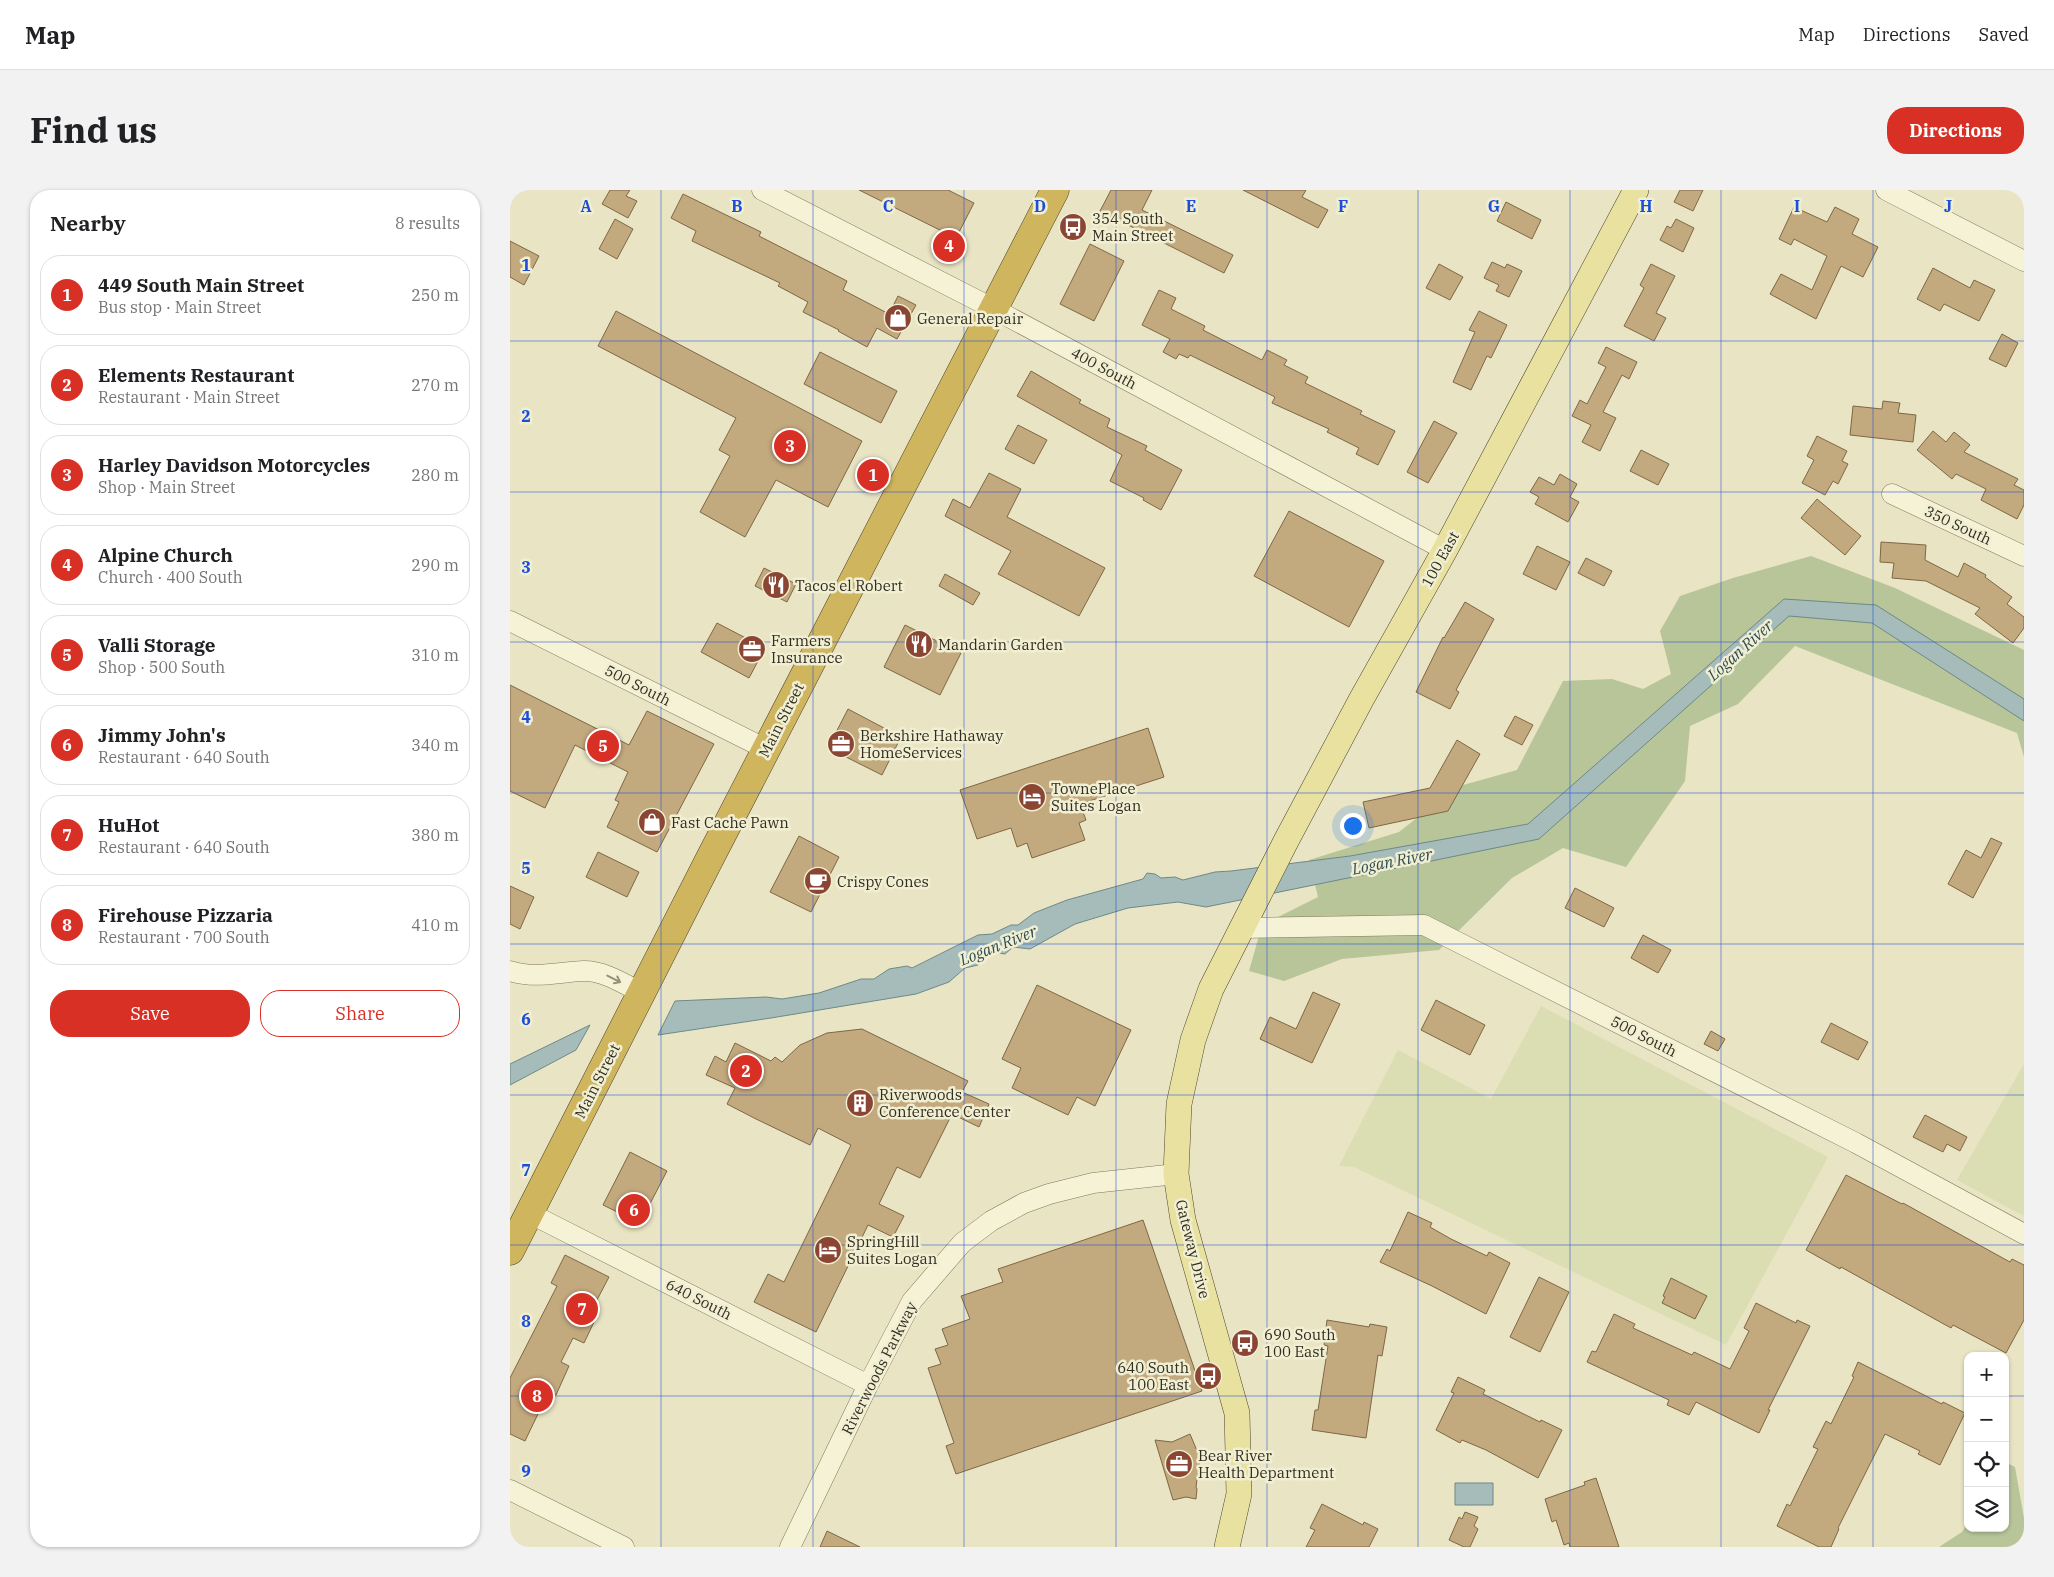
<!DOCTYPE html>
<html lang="en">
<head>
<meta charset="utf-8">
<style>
	body { margin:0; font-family:"IBM Plex Serif",serif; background:#f2f2f2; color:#202124 }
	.controls { position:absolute; right:15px; bottom:15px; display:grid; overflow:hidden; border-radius:10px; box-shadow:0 1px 4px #0004 }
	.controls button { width:45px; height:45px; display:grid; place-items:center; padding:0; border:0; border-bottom:1px solid #e0e0e0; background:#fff; color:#202124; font:25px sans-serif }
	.you { position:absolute; left:842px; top:635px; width:18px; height:18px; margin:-12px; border:4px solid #fff; border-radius:50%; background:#1a73e8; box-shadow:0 0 0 8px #1a73e833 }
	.badge { display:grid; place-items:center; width:32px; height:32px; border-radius:50%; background:#d93025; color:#fff; font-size:16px; font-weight:700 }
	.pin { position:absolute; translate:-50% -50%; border:2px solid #fff; box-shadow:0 1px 5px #0006 }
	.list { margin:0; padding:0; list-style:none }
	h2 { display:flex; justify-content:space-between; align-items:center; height:65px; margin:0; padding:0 20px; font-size:21px }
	h2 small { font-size:16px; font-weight:400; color:#757577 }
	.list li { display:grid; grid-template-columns:32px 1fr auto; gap:15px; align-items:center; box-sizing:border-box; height:80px; margin:0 10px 10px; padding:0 10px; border:1px solid #e0e0e0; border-radius:20px }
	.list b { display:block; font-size:19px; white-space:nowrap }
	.list p { margin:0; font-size:16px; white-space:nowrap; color:#757577 }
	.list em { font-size:16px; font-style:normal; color:#757577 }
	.actions { display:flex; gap:10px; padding:15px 20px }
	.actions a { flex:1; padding:11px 0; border:1px solid #d93025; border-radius:20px; text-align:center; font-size:18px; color:#d93025 }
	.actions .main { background:#d93025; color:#fff }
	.icon { flex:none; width:28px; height:28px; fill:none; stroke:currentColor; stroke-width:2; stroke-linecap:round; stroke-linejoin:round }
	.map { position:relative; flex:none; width:1514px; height:1357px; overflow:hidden; border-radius:20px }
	header { display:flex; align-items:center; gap:30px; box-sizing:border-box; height:70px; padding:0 25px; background:#fff; border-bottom:1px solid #e0e0e0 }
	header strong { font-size:24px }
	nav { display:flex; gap:28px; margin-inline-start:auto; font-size:18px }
	.intro { display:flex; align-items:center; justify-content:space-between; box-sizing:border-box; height:120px; padding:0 30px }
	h1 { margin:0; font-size:35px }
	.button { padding:12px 22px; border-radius:20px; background:#d93025; color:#fff; font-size:18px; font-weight:700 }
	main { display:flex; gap:30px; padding:0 30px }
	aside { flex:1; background:#fff; border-radius:20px; box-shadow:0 1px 4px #0004 }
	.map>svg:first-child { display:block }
	.farmland { fill:#dbddb2 }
	.green { fill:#b7c599 }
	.water { fill:#a5bcba; stroke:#6d8988 }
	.building { fill:#c3a97e; stroke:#7e6745 }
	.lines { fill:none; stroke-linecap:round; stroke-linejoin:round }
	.minor-casing { stroke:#81785c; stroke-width:21 }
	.major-casing { stroke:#4f4530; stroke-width:26 }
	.highway-casing { stroke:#4f4530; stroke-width:29 }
	.minor { stroke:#f5f2d6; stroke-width:20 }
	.major { stroke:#e8e1a0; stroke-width:25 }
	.highway { stroke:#cfb55e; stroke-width:28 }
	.oneway { stroke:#94907a }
	.grid { fill:none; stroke:#1d4ed8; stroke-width:1; stroke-opacity:0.55 }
	.labels { text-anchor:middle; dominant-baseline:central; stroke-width:5; stroke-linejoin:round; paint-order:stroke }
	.poi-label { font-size:15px; fill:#332d1f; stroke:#f1efd3; text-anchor:start }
	.street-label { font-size:15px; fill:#332d1f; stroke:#f1efd3 }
	.water-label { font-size:16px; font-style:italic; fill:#304c51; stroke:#f1efd3 }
	.grid-label { font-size:16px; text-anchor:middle; font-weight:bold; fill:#1d4ed8; stroke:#f1efd3; stroke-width:5; stroke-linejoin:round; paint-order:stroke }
</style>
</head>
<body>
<header>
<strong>Map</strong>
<nav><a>Map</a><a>Directions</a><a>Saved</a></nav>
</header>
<div class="intro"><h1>Find us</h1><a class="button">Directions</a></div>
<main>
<aside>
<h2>Nearby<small>8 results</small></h2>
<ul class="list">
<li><span class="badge">1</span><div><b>449 South Main Street</b><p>Bus stop · Main Street</p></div><em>250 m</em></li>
<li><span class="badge">2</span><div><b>Elements Restaurant</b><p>Restaurant · Main Street</p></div><em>270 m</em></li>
<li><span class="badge">3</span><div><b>Harley Davidson Motorcycles</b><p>Shop · Main Street</p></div><em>280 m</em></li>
<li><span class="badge">4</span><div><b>Alpine Church</b><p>Church · 400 South</p></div><em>290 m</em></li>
<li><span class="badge">5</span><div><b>Valli Storage</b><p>Shop · 500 South</p></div><em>310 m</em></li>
<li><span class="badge">6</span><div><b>Jimmy John's</b><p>Restaurant · 640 South</p></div><em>340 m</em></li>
<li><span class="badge">7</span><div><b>HuHot</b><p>Restaurant · 640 South</p></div><em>380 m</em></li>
<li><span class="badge">8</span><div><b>Firehouse Pizzaria</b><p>Restaurant · 700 South</p></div><em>410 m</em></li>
</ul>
<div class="actions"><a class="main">Save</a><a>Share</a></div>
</aside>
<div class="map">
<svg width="1514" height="1357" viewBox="0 0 1514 1357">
	<rect width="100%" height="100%" fill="#e9e5c4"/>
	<!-- farmland -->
	<path class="farmland" d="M1031 816 1318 967 1216 1155 844 977 829 976 888 860 981 909Z
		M1514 874V1026L1447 990Z"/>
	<!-- green -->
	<path class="green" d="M1301 366 1385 398 1514 460V567L1507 543 1285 456 1228 514 1180 536 1175 591 1116 677 1053 658 1002 688 929 760 832 769 774 791 739 781 752 735 808 707 799 670 889 642 946 597 1007 580 1053 491 1102 489 1133 499 1161 484 1150 441 1170 406 1223 388Z
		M1495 1272 1505 1277 1514 1328V1357H1429L1452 1342 1458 1332V1338H1495Z"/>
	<!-- water -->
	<path class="water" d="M1274 409 1366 415 1514 509V531L1362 433 1279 426 1029 649 696 717 668 712 618 718 565 734 520 759 503 757 495 764 482 762 470 767 468 775 455 778 439 792 406 804 261 828 148 845 165 811 256 807 272 809 309 803 351 789H364L379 779 397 776 402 778 468 745 482 744 501 735H508L524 723 557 710 633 689 637 683 645 684 651 688 665 687 673 690 705 682 721 681 840 666 1018 634Z
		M80 835 66 860 0 895V874Z
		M945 1293H983V1315H945Z"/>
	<!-- building -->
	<path class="building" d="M100 0H120L116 6 127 11 118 28 92 14Z
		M349 0H438L464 13 446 48Z
		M601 0H642L632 20 723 65 714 83 590 21Z
		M733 0H796L792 7 818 20 808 38Z
		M1170 0H1193L1183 21 1164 12Z
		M173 4 251 42 249 46 337 91 333 100 379 124 388 106 406 115 387 149 367 138 357 157 328 141 329 140 293 122 298 112 268 96 270 93 182 51 186 41 161 28Z
		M996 12 1031 30 1022 49 987 31Z
		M1284 17 1317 32 1325 17 1349 29 1342 44 1368 57 1353 87 1331 76 1306 129 1260 104 1271 84 1302 100 1317 66 1284 49 1281 55 1269 49Z
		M105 29 123 39 107 69 89 59Z
		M1166 29 1184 38 1173 62 1150 50 1157 36 1161 38Z
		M0 51 29 66 14 95 0 87Z
		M580 54 614 71 584 131 550 114Z
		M982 72 995 78 997 74 1012 81 999 107 986 101 989 95 974 88Z
		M929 74 953 87 940 110 916 98Z
		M1141 74 1165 86 1146 123 1156 128 1144 151 1114 136 1134 98 1130 95Z
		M1423 78 1460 98 1464 90 1485 100 1469 131 1434 114 1430 121 1407 109Z
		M649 100 666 108 661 119 695 136 693 140 752 170 757 160 777 170 774 175 798 187 795 193 852 221 850 224 885 241 868 275 846 264 849 258 817 242 819 239 762 213 765 207 680 165 678 168 669 164 666 169 653 162 660 149 632 135Z
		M106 121 352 251 318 317 266 290 235 347 190 322 220 266 209 260 226 228 88 156Z
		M969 121 997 135 981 168 977 166 961 200 943 192 965 142 959 140Z
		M1492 144 1508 153 1496 177 1479 169Z
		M1096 157 1127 172 1119 189 1112 185 1093 222 1106 228 1090 261 1072 252 1081 235 1062 226 1070 210 1077 214 1096 177 1088 173Z
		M310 162 387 201 371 233 294 194Z
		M521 181 571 210 569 213 600 229 597 237 637 256 635 260 672 280 651 320 633 310 634 308 600 291 612 265 507 206Z
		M1373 211 1390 213 1388 223 1406 225 1403 252 1340 245 1343 216 1372 219Z
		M924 231 947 243 918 293 897 282Z
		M508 235 537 250 524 274 495 259Z
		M1423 241 1436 252 1444 242 1460 255 1454 262 1508 289 1504 295 1514 300V315L1507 329 1471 310 1476 299 1446 284 1442 289 1407 260Z
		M1307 246 1337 261 1332 271 1338 274 1328 294 1323 291 1315 305 1292 293 1304 270 1297 266Z
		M1131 260 1159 274 1148 295 1120 281Z
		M479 283 511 299 497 327 595 378 569 426 488 384 501 361 435 326 443 309 460 318Z
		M1050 284 1067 294 1060 307 1069 312 1058 332 1025 314 1029 307 1020 302 1029 287 1044 295Z
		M1307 309 1351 346 1335 365 1291 328Z
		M779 321 874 371 839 437 744 386Z
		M1371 352 1416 355 1415 370 1448 387 1454 373 1476 385 1475 387 1502 407 1497 414 1514 427V438L1503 453 1465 424 1470 418 1416 391 1382 388 1384 373 1370 372Z
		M1027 356 1060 372 1046 400 1013 384Z
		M1076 368 1102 381 1094 396 1068 383Z
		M254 378 286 394 277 412 245 396Z
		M435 384 470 403 463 415 429 396Z
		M955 412 984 429 946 500 949 502 940 519 906 502 933 447 934 448Z
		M207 433 255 458 239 488 191 462Z
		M395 435 451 463 430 505 374 477Z
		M0 495 119 555 137 521 204 554 147 662 97 637 109 612 105 610 118 582 65 555 35 618 0 601Z
		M338 519 391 547 372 585 318 558Z
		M1005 526 1023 535 1012 555 994 546Z
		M638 538 654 587 570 614 576 630 569 633 575 650 522 668 517 653 507 657 501 638 467 649 450 600Z
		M947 550 970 564 938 621 859 638 853 612 920 598Z
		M289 646 329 667 301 722 260 702Z
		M1481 648 1492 653 1463 708 1438 694 1456 660 1471 668Z
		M88 662 129 682 117 707 76 687Z
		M0 696 24 707 10 739 0 734Z
		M1065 698 1104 718 1094 737 1055 718Z
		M1133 745 1161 760 1148 783 1121 768Z
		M527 795 621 840 585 916 567 907 558 925 502 898 511 878 492 869Z
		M803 802 830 814 802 873 750 849 760 827 786 839Z
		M926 810 975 835 960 865 911 840Z
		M1321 833 1358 852 1348 870 1311 852Z
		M352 839 458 891 452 902 479 914 469 937 442 924 410 988 387 977 369 1014 394 1026 383 1047 358 1035 306 1142 244 1112 258 1084 274 1092 341 955 308 938 300 955 246 929 217 914 225 898 196 885 205 866 216 872 225 853 261 871 265 867 272 872 290 855 317 843Z
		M1201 841 1215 849 1208 861 1194 854Z
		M1415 925 1457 947 1450 961 1437 954 1433 962 1403 947Z
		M120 962 157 981 130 1033 93 1015Z
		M1336 985 1392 1014 1393 1013 1500 1072 1502 1069 1514 1075V1130L1496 1163 1443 1135 1441 1138 1331 1077 1330 1079 1296 1060Z
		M898 1022 922 1033 920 1037 941 1049 977 1066 979 1062 1000 1073 976 1124 922 1096 870 1072 877 1059 880 1061Z
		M633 1030 692 1201 446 1284 436 1256 444 1253 418 1178 431 1174 425 1159 438 1155 432 1139 460 1129 451 1106 493 1092 488 1079Z
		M55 1065 99 1087 77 1129 84 1132 74 1153 63 1148 51 1172 59 1176 46 1205 39 1201 15 1251 0 1244V1188L47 1096 41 1093Z
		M1029 1087 1059 1102 1030 1162 1000 1147Z
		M1161 1088 1197 1106 1185 1129 1152 1113 1155 1107 1153 1106Z
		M1246 1113 1286 1133 1287 1130 1300 1136 1258 1220H1260L1249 1243 1186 1212 1179 1225 1157 1215 1159 1210 1077 1172 1082 1161 1086 1162 1104 1124 1125 1134 1123 1138 1182 1165 1184 1162 1220 1179 1239 1141 1234 1138Z
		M817 1130 859 1137 860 1134 877 1137 872 1166 868 1165 856 1248 802 1240 805 1220H808L818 1156 814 1155Z
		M1348 1172 1432 1214 1433 1212 1455 1223 1430 1275 1408 1264 1410 1261 1375 1244 1328 1338 1329 1339 1321 1357H1309L1267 1336 1277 1314 1280 1316 1308 1259 1303 1257 1316 1231 1321 1234 1344 1187 1342 1186Z
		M948 1187 975 1200 973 1204 1030 1232 1031 1230 1052 1240 1028 1288 976 1260 952 1250 950 1253 926 1240 944 1203 941 1202Z
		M680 1244 690 1268 686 1297 687 1299 686 1309 676 1307 663 1310 645 1250 662 1252Z
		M1086 1288 1109 1357H1060L1059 1353 1054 1355 1046 1330 1042 1332 1035 1309 1075 1295 1074 1292Z
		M812 1314 853 1335 854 1332 868 1339 859 1357H796L805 1340 800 1338Z
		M955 1322 968 1327 964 1336 968 1339 960 1357H954L939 1350 949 1327 952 1329Z
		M317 1341 350 1357H310Z"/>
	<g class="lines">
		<!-- minor casing -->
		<g class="minor-casing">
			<path id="minor" d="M252 0 484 119 935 360
				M1376 0 1514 71
				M1382 304 1514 366
				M0 431 256 559
				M732 738 914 735 1346 953 1514 1044
				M0 781C27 789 47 782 74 781 95 781 114 794 132 803
				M19 1023 358 1195
				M0 1300 114 1357
				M280 1357 358 1195 402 1111 452 1053 481 1031 514 1013 539 1004 583 993 666 984"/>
		</g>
		<!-- major casing -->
		<g class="major-casing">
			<path id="major" d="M717 1357 729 1304 727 1223 673 1030 666 984 669 914 683 850 701 799 776 651 851 510 935 360 1126 0"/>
		</g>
		<!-- highway casing -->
		<g class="highway-casing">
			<path id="highway" d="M0 1061 198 672 545 0"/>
		</g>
		<!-- minor -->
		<use href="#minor" class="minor"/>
		<!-- major -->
		<use href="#major" class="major"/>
		<!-- highway -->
		<use href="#highway" class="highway"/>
	</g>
	<!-- one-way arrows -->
	<defs><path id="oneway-shaft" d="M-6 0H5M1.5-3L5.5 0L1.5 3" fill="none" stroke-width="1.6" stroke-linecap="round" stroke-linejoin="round" transform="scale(1.25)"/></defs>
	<use class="oneway" href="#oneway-shaft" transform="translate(104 789) rotate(27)"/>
	<!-- grid -->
	<path class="grid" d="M151 0V1357M303 0V1357M454 0V1357M606 0V1357M757 0V1357M908 0V1357M1060 0V1357M1211 0V1357M1363 0V1357M0 151H1514M0 302H1514M0 452H1514M0 603H1514M0 754H1514M0 905H1514M0 1055H1514M0 1206H1458M1495 1206H1514"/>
	<!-- icons -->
	<defs>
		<g id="bus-disc" transform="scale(1.4375)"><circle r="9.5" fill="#8a4533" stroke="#f1efd3"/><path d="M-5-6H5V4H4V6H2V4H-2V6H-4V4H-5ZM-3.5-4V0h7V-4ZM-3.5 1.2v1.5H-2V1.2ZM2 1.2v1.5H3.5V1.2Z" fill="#fff"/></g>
		<g id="shop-disc" transform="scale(1.4375)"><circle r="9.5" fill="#8a4533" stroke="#f1efd3"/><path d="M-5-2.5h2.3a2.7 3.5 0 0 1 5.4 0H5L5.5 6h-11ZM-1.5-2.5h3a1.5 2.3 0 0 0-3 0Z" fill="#fff"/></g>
		<g id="restaurant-disc" transform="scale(1.4375)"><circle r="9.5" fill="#8a4533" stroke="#f1efd3"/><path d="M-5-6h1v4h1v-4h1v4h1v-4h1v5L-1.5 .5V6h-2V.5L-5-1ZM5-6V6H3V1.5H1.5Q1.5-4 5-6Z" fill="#fff"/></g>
		<g id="office-disc" transform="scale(1.4375)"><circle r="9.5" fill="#8a4533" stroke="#f1efd3"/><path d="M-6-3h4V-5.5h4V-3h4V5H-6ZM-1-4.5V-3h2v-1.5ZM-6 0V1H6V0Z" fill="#fff"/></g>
		<g id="hotel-disc" transform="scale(1.4375)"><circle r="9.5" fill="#8a4533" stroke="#f1efd3"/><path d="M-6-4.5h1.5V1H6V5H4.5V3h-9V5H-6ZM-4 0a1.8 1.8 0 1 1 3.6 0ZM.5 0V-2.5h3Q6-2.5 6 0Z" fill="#fff"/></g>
		<g id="cafe-disc" transform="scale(1.4375)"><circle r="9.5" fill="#8a4533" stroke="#f1efd3"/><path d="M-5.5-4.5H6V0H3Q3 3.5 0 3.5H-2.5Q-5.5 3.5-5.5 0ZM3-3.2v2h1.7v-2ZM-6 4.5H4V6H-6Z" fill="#fff"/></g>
		<g id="building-disc" transform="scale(1.4375)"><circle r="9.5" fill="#8a4533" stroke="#f1efd3"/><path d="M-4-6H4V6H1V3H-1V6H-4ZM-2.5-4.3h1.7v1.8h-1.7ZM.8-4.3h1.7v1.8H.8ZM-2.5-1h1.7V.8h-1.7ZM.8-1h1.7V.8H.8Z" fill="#fff"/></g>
	</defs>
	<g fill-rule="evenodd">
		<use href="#bus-disc" x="563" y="37"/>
		<use href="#shop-disc" x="388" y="128"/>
		<use href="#restaurant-disc" x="266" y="395"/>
		<use href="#restaurant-disc" x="409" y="454"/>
		<use href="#office-disc" x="242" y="459"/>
		<use href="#office-disc" x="331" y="554"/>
		<use href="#hotel-disc" x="522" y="607"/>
		<use href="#shop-disc" x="142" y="632"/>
		<use href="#cafe-disc" x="308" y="691"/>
		<use href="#building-disc" x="350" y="913"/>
		<use href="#hotel-disc" x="318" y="1060"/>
		<use href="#bus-disc" x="735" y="1153"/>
		<use href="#bus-disc" x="698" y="1186"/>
		<use href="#office-disc" x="669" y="1274"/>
	</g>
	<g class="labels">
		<!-- poi labels -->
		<g class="poi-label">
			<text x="582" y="28">354 South<tspan x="582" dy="17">Main Street</tspan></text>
			<text x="407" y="128">General Repair</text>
			<text x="285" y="395">Tacos el Robert</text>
			<text x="261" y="450">Farmers<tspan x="261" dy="17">Insurance</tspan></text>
			<text x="428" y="454">Mandarin Garden</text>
			<text x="350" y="545">Berkshire Hathaway<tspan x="350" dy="17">HomeServices</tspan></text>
			<text x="541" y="598">TownePlace<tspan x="541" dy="17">Suites Logan</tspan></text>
			<text x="161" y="632">Fast Cache Pawn</text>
			<text x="327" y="691">Crispy Cones</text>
			<text x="369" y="904">Riverwoods<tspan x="369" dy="17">Conference Center</tspan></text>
			<text x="337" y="1051">SpringHill<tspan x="337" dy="17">Suites Logan</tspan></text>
			<text x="754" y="1144">690 South<tspan x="754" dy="17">100 East</tspan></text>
			<text x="679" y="1177" text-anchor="end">640 South<tspan x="679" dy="17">100 East</tspan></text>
			<text x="688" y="1265">Bear River<tspan x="688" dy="17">Health Department</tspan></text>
		</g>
		<!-- street labels -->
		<g class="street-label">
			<text transform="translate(594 178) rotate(28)">400 South</text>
			<text transform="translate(1448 335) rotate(25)">350 South</text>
			<text transform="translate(930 369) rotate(-61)">100 East</text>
			<text transform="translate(128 495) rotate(27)">500 South</text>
			<text transform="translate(271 530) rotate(-63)">Main Street</text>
			<text transform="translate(1134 846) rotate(27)">500 South</text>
			<text transform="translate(87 891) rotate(-63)">Main Street</text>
			<text transform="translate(683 1059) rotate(76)">Gateway Drive</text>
			<text transform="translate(189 1109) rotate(27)">640 South</text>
			<text transform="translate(369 1178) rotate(-63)">Riverwoods Parkway</text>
		</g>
		<!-- water labels -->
		<g class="water-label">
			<text transform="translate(1230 460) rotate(-42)">Logan River</text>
			<text transform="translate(882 671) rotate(-11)">Logan River</text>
			<text transform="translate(488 755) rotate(-22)">Logan River</text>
		</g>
	</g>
	<g class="grid-label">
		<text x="76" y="22">A</text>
		<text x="227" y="22">B</text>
		<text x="378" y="22">C</text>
		<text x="530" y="22">D</text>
		<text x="681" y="22">E</text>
		<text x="833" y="22">F</text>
		<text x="984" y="22">G</text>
		<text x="1136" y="22">H</text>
		<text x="1287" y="22">I</text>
		<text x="1438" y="22">J</text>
		<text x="16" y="81">1</text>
		<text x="16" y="232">2</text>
		<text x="16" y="383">3</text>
		<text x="16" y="533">4</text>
		<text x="16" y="684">5</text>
		<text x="16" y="835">6</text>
		<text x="16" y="986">7</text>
		<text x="16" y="1137">8</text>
		<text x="16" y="1287">9</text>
	</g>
</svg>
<div class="controls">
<button>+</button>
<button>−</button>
<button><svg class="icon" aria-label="locate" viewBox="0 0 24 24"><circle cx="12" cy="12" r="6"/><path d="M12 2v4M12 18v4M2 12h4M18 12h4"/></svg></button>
<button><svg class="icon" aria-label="layers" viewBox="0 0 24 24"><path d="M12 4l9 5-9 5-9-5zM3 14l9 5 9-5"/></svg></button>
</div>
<div class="you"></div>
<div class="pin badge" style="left:363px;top:285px">1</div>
<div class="pin badge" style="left:236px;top:881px">2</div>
<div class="pin badge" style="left:280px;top:256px">3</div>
<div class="pin badge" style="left:439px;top:56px">4</div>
<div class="pin badge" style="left:93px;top:556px">5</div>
<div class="pin badge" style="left:124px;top:1020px">6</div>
<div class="pin badge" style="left:72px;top:1119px">7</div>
<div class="pin badge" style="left:27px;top:1206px">8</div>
</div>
</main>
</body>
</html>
